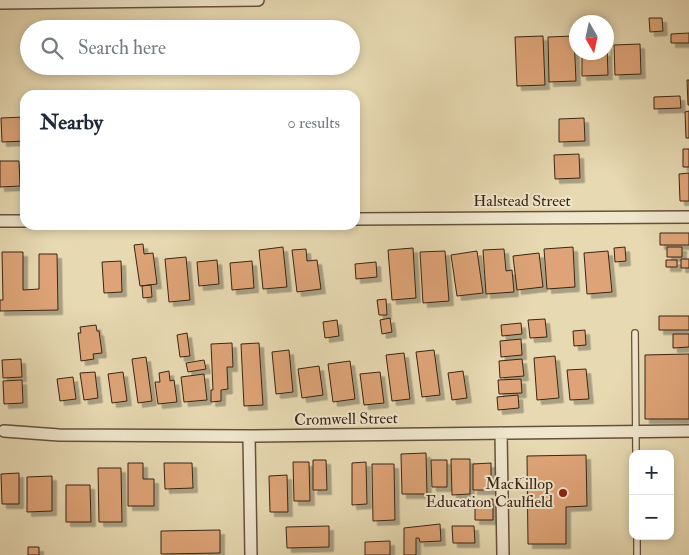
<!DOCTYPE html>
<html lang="en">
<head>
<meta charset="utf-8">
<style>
	body { margin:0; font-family:"IM FELL Double Pica",serif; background:#f2f2f3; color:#1f2937 }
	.controls { position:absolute; right:15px; bottom:15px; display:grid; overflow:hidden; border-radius:10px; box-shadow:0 2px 8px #0003 }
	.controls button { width:45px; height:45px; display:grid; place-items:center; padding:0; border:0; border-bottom:1px solid #e0e1e3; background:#fff; color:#1f2937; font:25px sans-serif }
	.compass { position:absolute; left:569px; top:15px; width:45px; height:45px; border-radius:50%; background:#fff; box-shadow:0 2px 8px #0003; rotate:171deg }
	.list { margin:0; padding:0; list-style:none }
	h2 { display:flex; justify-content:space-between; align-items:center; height:65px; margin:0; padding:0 20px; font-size:21px }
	h2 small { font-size:16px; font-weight:400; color:#747a83 }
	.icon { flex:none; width:28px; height:28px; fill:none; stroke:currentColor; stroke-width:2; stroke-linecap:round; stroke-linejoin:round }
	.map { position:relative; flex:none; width:689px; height:555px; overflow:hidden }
	.search { position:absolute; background:#fff; box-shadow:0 2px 8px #0003; left:20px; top:20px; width:340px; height:55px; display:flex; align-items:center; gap:12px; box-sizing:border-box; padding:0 18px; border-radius:28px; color:#747a83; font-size:19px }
	.panel { position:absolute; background:#fff; box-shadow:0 2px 8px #0003; left:20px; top:90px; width:340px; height:140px; border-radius:15px }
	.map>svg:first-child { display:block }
	.building { fill:#dea477; stroke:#3b2413; filter:url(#shadow) }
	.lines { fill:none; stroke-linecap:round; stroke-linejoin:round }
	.lane-casing { stroke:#66513b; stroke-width:8 }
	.street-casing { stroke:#66513b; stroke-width:14 }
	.lane { stroke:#efe6cd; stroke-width:5.5 }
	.street { stroke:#efe6cd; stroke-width:11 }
	.poi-dot { fill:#8f2418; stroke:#efe6cd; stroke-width:2 }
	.labels { text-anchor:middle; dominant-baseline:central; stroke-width:4; stroke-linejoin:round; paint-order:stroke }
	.street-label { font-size:16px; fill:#3b2413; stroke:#efe6cd }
	.poi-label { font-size:16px; fill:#3b2413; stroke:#efe6cd; text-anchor:end }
</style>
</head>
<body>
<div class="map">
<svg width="689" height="555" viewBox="0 0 689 555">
	<defs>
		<filter id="shadow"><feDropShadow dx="4.5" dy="4.5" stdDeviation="0" flood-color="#0004"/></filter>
	</defs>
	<rect width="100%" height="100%" fill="#e7d9b2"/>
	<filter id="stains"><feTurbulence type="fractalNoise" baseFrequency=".004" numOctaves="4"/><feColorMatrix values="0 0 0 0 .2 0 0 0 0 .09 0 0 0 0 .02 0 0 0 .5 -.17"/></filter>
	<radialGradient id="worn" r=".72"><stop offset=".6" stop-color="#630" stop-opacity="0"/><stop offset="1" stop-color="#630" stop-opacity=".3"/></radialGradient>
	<!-- building -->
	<path class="building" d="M649 18H662L663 31 650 32Z
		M689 33V43H671V34Z
		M543 36 545 85 517 86 515 37Z
		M574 36 576 81 549 82 548 37Z
		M640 44 641 74 615 75 614 45Z
		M607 45 608 75 582 76V52H606Z
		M687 80H689V105H688Z
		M680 96 681 108 654 109V97Z
		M689 111V138H686L685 112Z
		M25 117V141L2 142 1 118Z
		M584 118 585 141 559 142V119Z
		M683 149H689V167H683Z
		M579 154 580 178 555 179 554 155Z
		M0 161H19L20 186 0 187Z
		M689 173V201H680L679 174Z
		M660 233H689V245H660Z
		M143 244 144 254 153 253 157 284 140 286 134 245Z
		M283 247 287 287 263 289 259 250Z
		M573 247 575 287 547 289 544 249Z
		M625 247 626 261 615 262 614 248Z
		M667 247H682V257H667Z
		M413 248 416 298 392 300 388 250Z
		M306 249 307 261 317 260 321 289 297 292 292 250Z
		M504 249 506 271 512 270 514 292 486 294 483 250Z
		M445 251 449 301 423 303 420 252Z
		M477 251 483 293 457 296 451 255Z
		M608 251 612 292 587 294 584 253Z
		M2 252H23V290L39 289V254H57L58 310 0 311V300H3Z
		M539 253 543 287 517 290 513 256Z
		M186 257 190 300 169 302 165 259Z
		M681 259H689V268H681Z
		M217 260 219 284 199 286 197 262Z
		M666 260H677V267H666Z
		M121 261 122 292 104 293 102 262Z
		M252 261 254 288 232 290 230 263Z
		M376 262 377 277 356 279 355 264Z
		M151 285 152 297 143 298 142 286Z
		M386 299 387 315H379L377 300Z
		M659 316H689V330H659Z
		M390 318 392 332 382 334 380 320Z
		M545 319 547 337 530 338 528 320Z
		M337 320 339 336 325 338 323 322Z
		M521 323 522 334 502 336 501 325Z
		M96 325 97 331H99L102 353 93 354 94 359 81 361 78 333H81L80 327Z
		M585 330 586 345 574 346 573 331Z
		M187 333 190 356 180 357 177 335Z
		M673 334H689V347L673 348Z
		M521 339 522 355 501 357 500 341Z
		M232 343 233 367H227L228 389 221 390V401L211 402V390H213L211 344Z
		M259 343 263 405 244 406 241 344Z
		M289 350 293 392 276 394 272 352Z
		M434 350 440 395 422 397 416 352Z
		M404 353 410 399 392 401 386 355Z
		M689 354V419H645V355Z
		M555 356 559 398 537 400 534 358Z
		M146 357 152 401 138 403 132 359Z
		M21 359 22 377 3 378 2 360Z
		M522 359 524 376 500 378 499 361Z
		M204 360 206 369 188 372 186 363Z
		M350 361 355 399 333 402 328 364Z
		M319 366 323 395 302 398 298 369Z
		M586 369 589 399 570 400 567 370Z
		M169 371 170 381 174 380 177 402 158 404 155 382H160L159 373Z
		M463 371 467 398 452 400 448 373Z
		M95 372 98 398 84 400 80 373Z
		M123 372 127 401 112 403 108 374Z
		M380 372 384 403 364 405 360 374Z
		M204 374 207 400 184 402 181 377Z
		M73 377 76 399 60 401 57 379Z
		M521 379 522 393 499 394 498 380Z
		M22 380 23 403 4 404 3 381Z
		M518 395 519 408 498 410 497 397Z
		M426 453 427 494H402L401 454Z
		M586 455 587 506 566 507V544H528L527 456Z
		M451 459H470V494L452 495Z
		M313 460H326L327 490H313Z
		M431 460H447V487H432Z
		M293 462H309L310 501H294Z
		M366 462 367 504 352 505V463Z
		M128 463H143V479H154V506H128Z
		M164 463H192L193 488 165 489Z
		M491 463V490H473V464Z
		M372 464H394L395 520 373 521Z
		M98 468H121L122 522H99Z
		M19 473V504H2L1 474Z
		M287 475 288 512H270L269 476Z
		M52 476V511L27 512V477Z
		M66 485H90L91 522H66Z
		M493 499V520H475V500Z
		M440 524 441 541 420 542 419 538H416V555H404V528Z
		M329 526V547L287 548 286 527Z
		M452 526H474L475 543H453Z
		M220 530V553L161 554V531Z
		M390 541V555H365V542Z
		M28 547H39V555H28Z"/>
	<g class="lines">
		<!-- lane casing -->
		<g class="lane-casing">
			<path id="lane" d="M635 333 636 454
				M637 536V555"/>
		</g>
		<!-- street casing -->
		<g class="street-casing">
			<path id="street" d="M0 3 258 0
				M355 219 689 217
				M0 221H25
				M4 431 59 435 249 436 689 431
				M501 433 503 555
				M249 436 251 555"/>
		</g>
		<!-- lane -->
		<use href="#lane" class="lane"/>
		<!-- street -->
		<use href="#street" class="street"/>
	</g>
	<!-- markers -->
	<circle class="poi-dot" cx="563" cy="493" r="5"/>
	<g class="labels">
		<!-- street labels -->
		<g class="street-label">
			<text x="522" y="201">Halstead Street</text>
			<text transform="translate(346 419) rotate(-1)">Cromwell Street</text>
		</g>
		<!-- poi labels -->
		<g class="poi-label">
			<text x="553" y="484">MacKillop<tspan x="553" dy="18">Education Caulfield</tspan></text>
		</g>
	</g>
	<rect width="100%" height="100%" filter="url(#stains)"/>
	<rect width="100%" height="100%" fill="url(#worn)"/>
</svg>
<div class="controls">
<button>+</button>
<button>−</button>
</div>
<svg class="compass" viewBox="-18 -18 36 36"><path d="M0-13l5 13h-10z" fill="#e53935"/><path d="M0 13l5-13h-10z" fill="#747a83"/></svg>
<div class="search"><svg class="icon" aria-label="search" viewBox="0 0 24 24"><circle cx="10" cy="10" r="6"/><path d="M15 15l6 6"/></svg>Search here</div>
<section class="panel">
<h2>Nearby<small>0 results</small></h2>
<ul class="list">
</ul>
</section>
</div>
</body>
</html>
